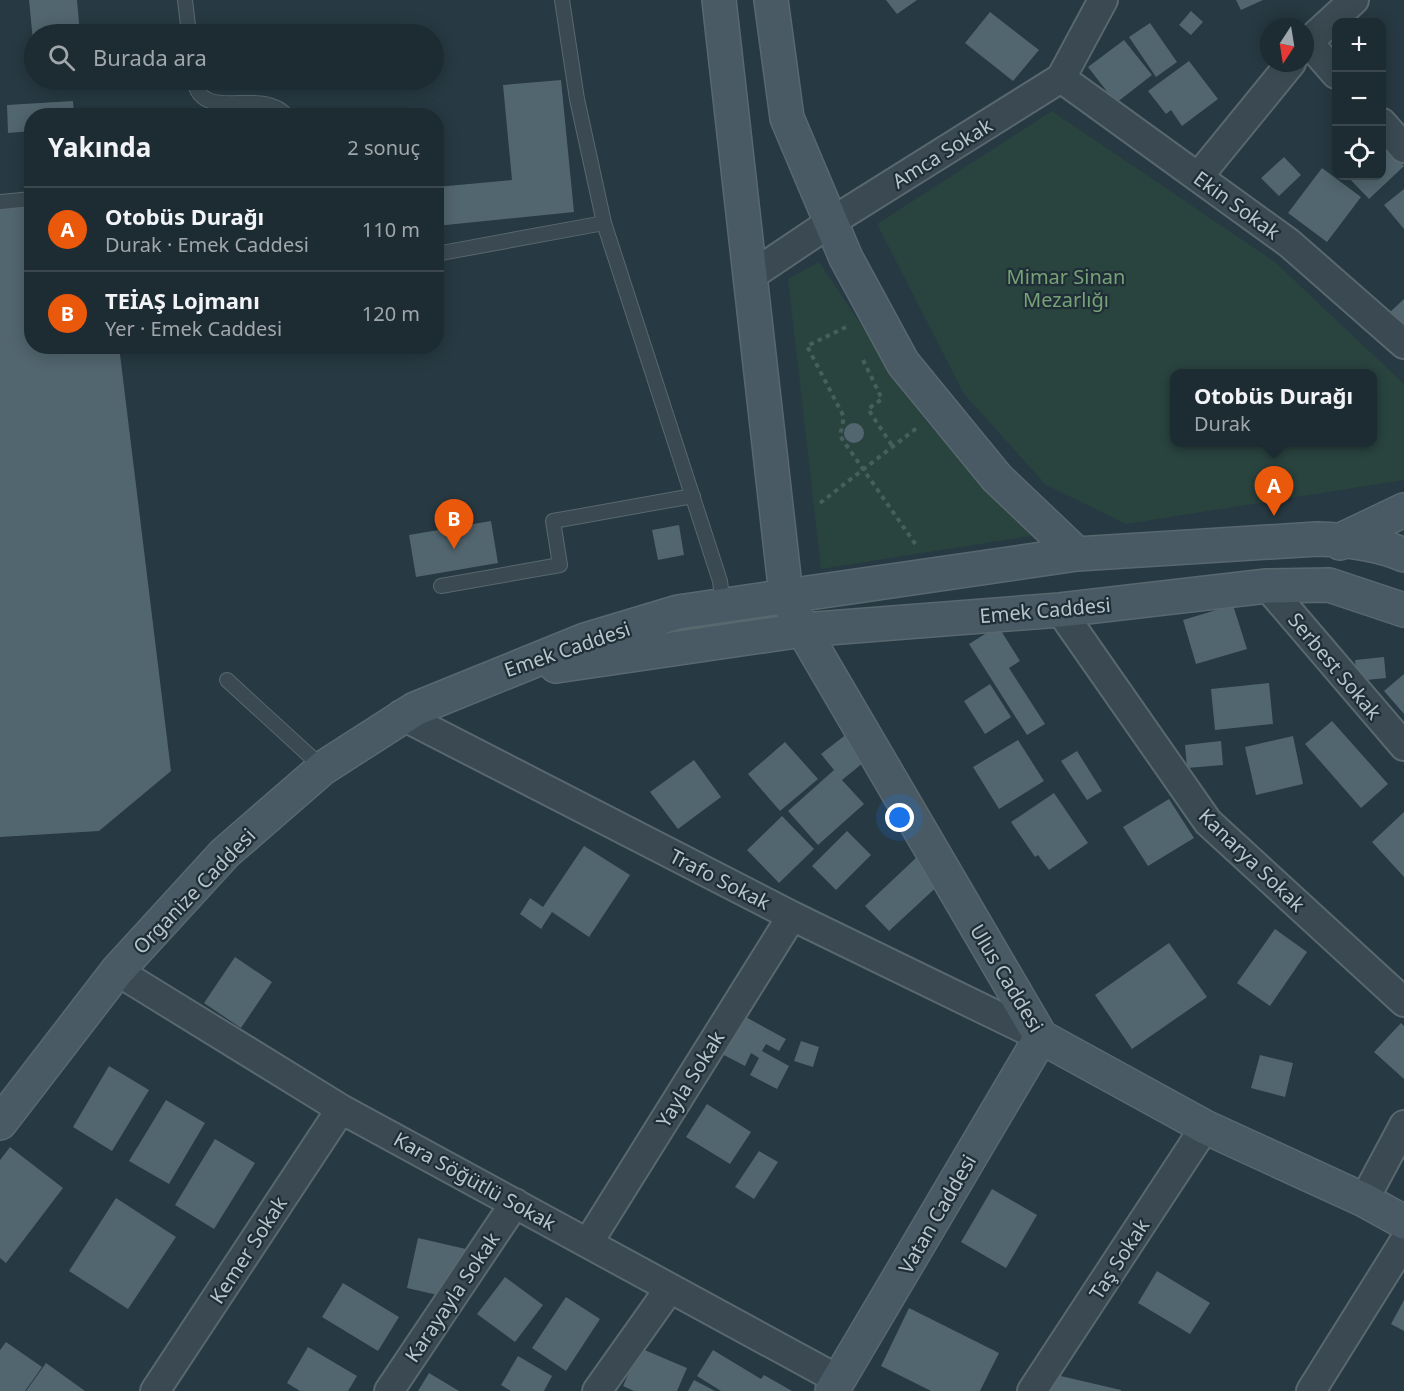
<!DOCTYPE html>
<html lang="tr">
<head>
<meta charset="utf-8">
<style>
	body { margin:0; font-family:"Noto Sans",sans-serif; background:#2a373e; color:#f1f3f6 }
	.controls { position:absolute; right:18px; top:18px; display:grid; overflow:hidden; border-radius:12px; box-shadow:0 3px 15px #0003 }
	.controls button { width:54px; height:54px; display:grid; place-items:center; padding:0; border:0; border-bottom:2px solid #3b474d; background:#1d2b32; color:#f1f3f6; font:30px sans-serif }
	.compass { position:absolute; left:1260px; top:18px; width:54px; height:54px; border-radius:50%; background:#1d2b32; box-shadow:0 3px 15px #0003; rotate:192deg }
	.you { position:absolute; left:900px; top:818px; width:21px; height:21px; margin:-15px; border:4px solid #fff; border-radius:50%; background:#1a73e8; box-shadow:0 0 0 9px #1a73e833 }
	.badge { display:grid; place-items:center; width:39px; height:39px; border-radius:50%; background:#ea580c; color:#fff; font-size:20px; font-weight:700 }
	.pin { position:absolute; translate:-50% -50px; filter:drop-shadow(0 2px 3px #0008) }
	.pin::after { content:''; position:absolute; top:32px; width:21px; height:18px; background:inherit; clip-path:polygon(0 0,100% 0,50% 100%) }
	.popup { position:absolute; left:1170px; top:369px; width:207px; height:78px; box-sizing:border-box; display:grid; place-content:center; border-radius:12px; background:#1d2b32; filter:drop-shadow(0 2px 4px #0005); font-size:20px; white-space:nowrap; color:#a0a7ac }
	.popup b { font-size:22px; color:#f1f3f6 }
	.popup::after { content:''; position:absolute; left:50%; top:100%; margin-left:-12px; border:12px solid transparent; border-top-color:#1d2b32 }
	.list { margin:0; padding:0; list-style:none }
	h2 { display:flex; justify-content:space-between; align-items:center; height:78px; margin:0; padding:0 24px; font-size:26px }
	h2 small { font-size:20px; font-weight:400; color:#a0a7ac }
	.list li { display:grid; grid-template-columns:39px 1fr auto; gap:18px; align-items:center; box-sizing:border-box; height:84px; padding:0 24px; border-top:2px solid #3b474d }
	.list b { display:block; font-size:22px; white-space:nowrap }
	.list p { margin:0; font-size:20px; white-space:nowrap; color:#a0a7ac }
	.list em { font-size:20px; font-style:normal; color:#a0a7ac }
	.icon { flex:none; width:33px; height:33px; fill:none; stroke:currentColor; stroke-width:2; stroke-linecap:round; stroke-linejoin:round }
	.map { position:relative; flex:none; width:1404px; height:1391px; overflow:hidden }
	.search { position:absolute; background:#1d2b32; box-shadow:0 3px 15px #0003; left:24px; top:24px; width:420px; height:66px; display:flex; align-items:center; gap:15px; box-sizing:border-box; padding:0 21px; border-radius:33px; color:#a0a7ac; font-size:22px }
	.panel { position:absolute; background:#1d2b32; box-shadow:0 3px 15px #0003; left:24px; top:108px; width:420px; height:246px; border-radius:24px }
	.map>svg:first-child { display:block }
	.green { fill:#29433f; fill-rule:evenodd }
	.building { fill:#52666f }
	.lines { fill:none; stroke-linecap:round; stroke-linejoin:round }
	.lane-casing { stroke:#59686f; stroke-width:16 }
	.street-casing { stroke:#59686f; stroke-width:32 }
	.secondary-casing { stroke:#59686f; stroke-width:36 }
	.path { stroke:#475f5b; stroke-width:4; stroke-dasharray:4.5 4.5; stroke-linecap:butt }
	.lane { stroke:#3b4a52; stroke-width:14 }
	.street { stroke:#3b4a52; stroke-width:28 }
	.secondary { stroke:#495a65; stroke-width:33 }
	.labels { text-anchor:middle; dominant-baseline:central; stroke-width:4.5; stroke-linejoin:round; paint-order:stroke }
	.street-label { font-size:20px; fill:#b8c5cc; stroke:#202f37 }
	.park-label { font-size:20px; fill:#77a176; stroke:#202f37 }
</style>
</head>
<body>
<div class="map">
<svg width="1404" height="1391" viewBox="0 0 1404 1391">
	<rect width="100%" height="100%" fill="#273942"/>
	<!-- green -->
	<path class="green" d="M1052 111 1275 262 1404 384V480L1126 524 1046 485 964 394 877 224ZM1175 374H1373V442H1175Z
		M819 262 926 421 1031 536 821 569 788 279Z"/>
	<!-- building -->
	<path class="building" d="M29 0H77L80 34H34L33 41Z
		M886 0H917L897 14Z
		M1236 0H1263L1241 10Z
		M1191 11 1203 22 1191 35 1179 25Z
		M990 12 1039 50 1013 81 965 43Z
		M1150 23 1177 62 1156 77 1129 37Z
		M1124 40 1152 75 1116 103 1088 67Z
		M1189 61 1218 99 1182 126 1171 110 1166 114 1148 91Z
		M561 80 574 212 436 226V187L512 180 503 85Z
		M73 101 74 116H32V131L8 133 7 105Z
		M1382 141 1404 166 1369 199 1347 176H1382Z
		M1284 157 1301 175 1279 196 1261 178Z
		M1322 168 1361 197 1327 242 1288 213Z
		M1404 189V229L1384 205Z
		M32 199V346H119L171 771 99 831 0 837V202Z
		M1404 299V328L1389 313Z
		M844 433a10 10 0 1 1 20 0a10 10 0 1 1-20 0Z
		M491 521 498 563 416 577 409 535Z
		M679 525 684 555 658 560 652 530Z
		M1233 605 1247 649 1196 664 1183 620Z
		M998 626 1020 661 1009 668 1045 724 1027 735 969 644Z
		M1384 657 1386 678 1357 681 1355 660Z
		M1404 674V714L1384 691Z
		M1269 683 1273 724 1215 730 1211 689Z
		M990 684 1011 717 985 734 964 701Z
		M1332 721 1388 784 1361 808 1305 744Z
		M848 733 869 758 842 780 864 804 818 845 788 811 834 770 821 754Z
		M1293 736 1303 784 1256 795 1245 747Z
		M1018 740 1044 781 999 809 973 767Z
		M1221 741 1223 765 1187 768 1185 745Z
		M785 742 818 779 780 811 748 774Z
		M1077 751 1102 791 1087 800 1061 761Z
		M694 760 721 797 678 829 650 792Z
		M1054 793 1088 843 1049 870 1038 855 1035 857 1011 822Z
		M1169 799 1194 838 1148 866 1123 827Z
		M1404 812V877L1372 842Z
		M782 816 814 849 779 883 747 850Z
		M847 831 871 855 836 890 812 866Z
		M584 846 630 875 589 937 552 912 541 929 520 914 530 898 543 907Z
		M918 856 942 882 889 931 865 906Z
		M1275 929 1307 952 1270 1006 1237 983Z
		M1169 943 1207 997 1132 1049 1095 995Z
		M235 957 272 982 241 1028 204 1003Z
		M742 1015 786 1039 779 1051 766 1044 762 1051 789 1066 777 1089 750 1075 759 1058 751 1053 745 1066 722 1054Z
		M1401 1023 1404 1026V1079L1374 1052Z
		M801 1041 819 1047 813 1067 794 1061Z
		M1260 1055 1293 1063 1285 1097 1251 1088Z
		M109 1066 149 1090 112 1151 73 1127Z
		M166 1100 205 1123 169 1184 129 1161Z
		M707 1104 751 1132 730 1164 686 1137Z
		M215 1139 255 1163 214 1229 175 1205Z
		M10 1147 63 1188 6 1263 0 1258V1160Z
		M759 1151 778 1162 754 1199 735 1187Z
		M992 1189 1037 1215 1006 1268 961 1242Z
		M116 1198 176 1237 128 1309 69 1271Z
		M418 1238 479 1252 468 1302 407 1288Z
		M1157 1271 1210 1303 1190 1334 1138 1303Z
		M505 1277 543 1305 515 1342 477 1314Z
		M343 1283 399 1317 378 1351 322 1317Z
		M566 1297 600 1319 566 1371 532 1348Z
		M1404 1300V1331L1391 1324Z
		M909 1308 999 1353 980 1391H931L881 1366Z
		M6 1342 42 1367 25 1391H0V1350Z
		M308 1347 357 1376 348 1391H300L287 1383Z
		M640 1348 687 1368 677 1391H634L623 1386Z
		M713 1350 761 1379 764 1375 792 1391H721L697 1376Z
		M518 1356 552 1376 544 1391H511L501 1385Z
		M46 1363 85 1391H26Z
		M429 1373 459 1391H418Z
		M1052 1374 1121 1390V1391H1048Z
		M694 1380 715 1391H688Z"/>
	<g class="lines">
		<!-- lane casing -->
		<g class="lane-casing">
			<path id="lane" d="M185 0 189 34
				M562 0 577 99 604 223 720 581 723 605
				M194 80C202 125 262 85 287 116
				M0 202 32 199
				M436 254 604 223
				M441 586 560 565 553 521 693 496
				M227 680 323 768"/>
		</g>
		<!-- street casing -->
		<g class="street-casing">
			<path id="street" d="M1308 42 1336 74
				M1305 45 1354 0
				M1061 78 1289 243 1404 344
				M1382 123 1404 148
				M1198 177 1291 63
				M749 277 831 222 1061 78 1103 0
				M1267 586 1404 746
				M1060 610 1208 822 1404 1002
				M401 715 792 916 1041 1037
				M117 971 341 1109 839 1380
				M1364 1200 1404 1125
				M588 1243 792 916
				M155 1391 341 1109
				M389 1391 515 1203
				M597 1391 670 1288
				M1032 1391 1205 1127
				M1311 1391 1404 1242"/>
		</g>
		<!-- secondary casing -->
		<g class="secondary-casing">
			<path id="secondary" d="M719 0 786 595 803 630 1041 1037 1205 1127 1364 1200 1404 1222
				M771 0 787 118 846 258 903 363 997 478 1077 554
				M1340 543 1341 540 1404 510
				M556 666 803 630 1060 610 1267 586 1329 585 1404 610
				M0 1123 117 971 225 853 323 768 415 709 585 640 678 612 1077 554 1317 539C1347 540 1377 543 1404 555
				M832 1391 1041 1037"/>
		</g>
		<!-- path -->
		<path class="path" d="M846 327 807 346 844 417 840 436 916 545
			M863 360 882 399 868 409 893 447
			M820 503 918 427"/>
		<!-- lane -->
		<use href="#lane" class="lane"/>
		<!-- street -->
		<use href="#street" class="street"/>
		<!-- secondary -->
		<use href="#secondary" class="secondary"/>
	</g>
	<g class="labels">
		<!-- street labels -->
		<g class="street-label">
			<text transform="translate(942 153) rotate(-32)">Amca Sokak</text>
			<text transform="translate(1237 205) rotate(36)">Ekin Sokak</text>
			<text transform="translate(1045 610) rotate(-5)">Emek Caddesi</text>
			<text transform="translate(567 649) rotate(-19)">Emek Caddesi</text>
			<text transform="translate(1335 666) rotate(50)">Serbest Sokak</text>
			<text transform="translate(1252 860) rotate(44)">Kanarya Sokak</text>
			<text transform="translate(720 879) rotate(27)">Trafo Sokak</text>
			<text transform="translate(194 891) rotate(-46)">Organize Caddesi</text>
			<text transform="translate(1007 978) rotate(59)">Ulus Caddesi</text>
			<text transform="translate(690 1079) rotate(-58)">Yayla Sokak</text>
			<text transform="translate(475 1181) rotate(29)">Kara Söğütlü Sokak</text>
			<text transform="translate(937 1214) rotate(-60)">Vatan Caddesi</text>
			<text transform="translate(248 1250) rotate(-57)">Kemer Sokak</text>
			<text transform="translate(1119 1259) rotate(-57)">Taş Sokak</text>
			<text transform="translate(452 1297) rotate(-56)">Karayayla Sokak</text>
		</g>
		<!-- park labels -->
		<g class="park-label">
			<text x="1066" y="276">Mimar Sinan<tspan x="1066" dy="23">Mezarlığı</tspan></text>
		</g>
	</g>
</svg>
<div class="controls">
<button>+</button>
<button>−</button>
<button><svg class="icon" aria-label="locate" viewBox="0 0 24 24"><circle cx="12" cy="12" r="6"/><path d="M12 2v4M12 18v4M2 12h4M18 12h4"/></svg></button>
</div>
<svg class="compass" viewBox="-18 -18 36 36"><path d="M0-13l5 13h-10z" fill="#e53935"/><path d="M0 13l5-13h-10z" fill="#a0a7ac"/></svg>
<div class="you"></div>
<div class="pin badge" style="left:1274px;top:516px">A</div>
<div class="popup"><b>Otobüs Durağı</b>Durak</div>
<div class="pin badge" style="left:454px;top:549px">B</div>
<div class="search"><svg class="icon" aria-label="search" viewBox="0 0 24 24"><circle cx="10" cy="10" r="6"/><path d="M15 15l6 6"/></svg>Burada ara</div>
<section class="panel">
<h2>Yakında<small>2 sonuç</small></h2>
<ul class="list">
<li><span class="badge">A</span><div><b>Otobüs Durağı</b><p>Durak · Emek Caddesi</p></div><em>110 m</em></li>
<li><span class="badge">B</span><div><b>TEİAŞ Lojmanı</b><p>Yer · Emek Caddesi</p></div><em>120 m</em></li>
</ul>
</section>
</div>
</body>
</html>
